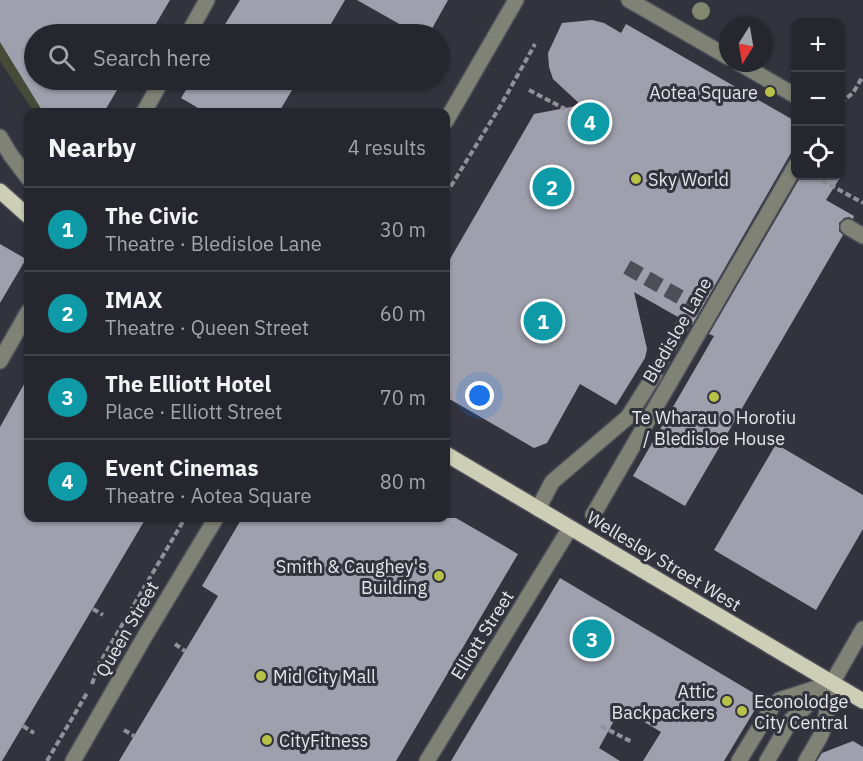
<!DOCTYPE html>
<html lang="en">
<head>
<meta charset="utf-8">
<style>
	body { margin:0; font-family:"IBM Plex Sans",sans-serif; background:#2e2e36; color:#f1f3f6 }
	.controls { position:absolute; right:18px; top:18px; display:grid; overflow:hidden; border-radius:12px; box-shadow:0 2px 4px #0004 }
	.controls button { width:54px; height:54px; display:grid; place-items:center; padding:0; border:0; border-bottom:2px solid #42434a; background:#26262e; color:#f1f3f6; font:30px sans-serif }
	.compass { position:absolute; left:719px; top:18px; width:54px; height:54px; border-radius:50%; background:#26262e; box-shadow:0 2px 4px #0004; rotate:191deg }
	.you { position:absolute; left:480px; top:396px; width:21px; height:21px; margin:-15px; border:4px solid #fff; border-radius:50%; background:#1a73e8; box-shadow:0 0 0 9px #1a73e833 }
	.badge { display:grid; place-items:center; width:39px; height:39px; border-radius:50%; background:#95b2f1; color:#fff; font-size:20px; font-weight:700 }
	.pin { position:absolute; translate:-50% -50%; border:3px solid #fff; box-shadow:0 2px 6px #0006 }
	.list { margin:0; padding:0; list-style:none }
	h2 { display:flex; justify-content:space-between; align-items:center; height:78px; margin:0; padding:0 24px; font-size:26px }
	h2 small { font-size:20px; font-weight:400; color:#a4a5aa }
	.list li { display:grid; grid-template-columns:39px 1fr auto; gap:18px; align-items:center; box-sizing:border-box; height:84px; padding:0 24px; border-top:2px solid #42434a }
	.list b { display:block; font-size:22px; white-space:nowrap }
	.list p { margin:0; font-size:20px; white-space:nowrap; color:#a4a5aa }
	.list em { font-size:20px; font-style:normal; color:#a4a5aa }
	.icon { flex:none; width:33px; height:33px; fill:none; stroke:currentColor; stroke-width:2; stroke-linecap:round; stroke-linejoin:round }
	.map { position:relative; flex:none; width:863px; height:761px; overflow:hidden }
	.search { position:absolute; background:#26262e; box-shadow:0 2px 4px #0004; left:24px; top:24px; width:426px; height:66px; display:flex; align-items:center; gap:15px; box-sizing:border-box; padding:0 21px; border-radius:33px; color:#a4a5aa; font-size:22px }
	.panel { position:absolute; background:#26262e; box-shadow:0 2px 4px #0004; left:24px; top:108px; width:426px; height:414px; border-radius:12px }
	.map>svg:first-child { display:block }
	.green { fill:#474a36 }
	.building { fill:#9fa0ad }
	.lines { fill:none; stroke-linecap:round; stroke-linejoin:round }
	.minor-tunnel { stroke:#4e4e58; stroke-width:15; stroke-dasharray:15 8; stroke-linecap:butt }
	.minor-casing { stroke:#4f4f5a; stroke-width:18 }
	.major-casing { stroke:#4f4f5a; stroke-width:18 }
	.path { stroke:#91919a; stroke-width:4; stroke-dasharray:6 3; stroke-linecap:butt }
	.minor { stroke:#808276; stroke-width:15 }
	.major { stroke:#cccfb6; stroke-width:15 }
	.tree { fill:#83876f }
	.poi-dot { fill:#b7c148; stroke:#33333e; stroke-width:2 }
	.labels { text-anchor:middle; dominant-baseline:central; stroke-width:6; stroke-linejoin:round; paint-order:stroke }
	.poi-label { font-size:18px; fill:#e5e5ec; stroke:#33333e; text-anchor:start }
	.street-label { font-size:18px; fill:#e5e5ec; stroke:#33333e }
</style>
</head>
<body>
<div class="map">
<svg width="863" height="761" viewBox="0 0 863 761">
	<rect width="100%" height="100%" fill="#33333e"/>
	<!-- green -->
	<path class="green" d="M0 42 43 112H34L0 61Z"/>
	<!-- building -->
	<path class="building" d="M0 0H170L150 34H34V80H123L104 112H43L0 42Z
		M240 0H345L325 34H219Z
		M357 0H448L429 34H417Z
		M592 20 604 23 621 33 626 24 795 121V146L692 325 634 292 647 349 645 358 616 405 580 384 547 443 534 448 446 397V266L534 114 581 105 553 79 549 67 548 53 562 23Z
		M192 80H298L279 112H205L181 98Z
		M801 176H841L826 200 854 216 853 219 849 217 844 218 839 223V231L843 235 685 506 633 476 714 336 709 334Z
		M0 244 26 259 0 303Z
		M28 377V518H146L74 640 2 761H0V427Z
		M776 444 863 495V529L816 610 714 550Z
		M242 518H456L518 554 396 761H119L218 596 202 586Z
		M560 578 762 698 724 761H643L661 732 621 708 599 748 620 761H451Z
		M853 741 863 747V761H817L822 753Z"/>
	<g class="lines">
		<!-- minor-tunnel -->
		<path class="minor-tunnel" d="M627 267 694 305 655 374"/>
		<!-- minor casing -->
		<g class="minor-casing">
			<path id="minor" d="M629 0 728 57
				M188 34 207 0
				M739 63 796 96
				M144 112 162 80
				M446 121 516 0
				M0 137 10 154 28 178
				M848 227 863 236
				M0 361 28 312
				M538 509 552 482 628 417 655 374
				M593 515 796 165
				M73 761 145 636 216 518
				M427 761 570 528
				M739 761 772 707 779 700 826 685
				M767 761 791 720 832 683 863 629
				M806 761 820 737 824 727 832 683"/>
		</g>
		<!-- major casing -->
		<g class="major-casing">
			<path id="major" d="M0 191 28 216
				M446 454 863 701"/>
		</g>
		<!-- path -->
		<path class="path" d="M529 90 565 109
			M840 103 853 93 863 76
			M814 176 863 203
			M446 194 501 105 535 44
			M93 609 103 615
			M175 644 185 651
			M92 684 98 666 185 518
			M23 726 34 733
			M601 726 632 742
			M124 730 134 736
			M47 761 87 693"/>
		<!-- minor -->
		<use href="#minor" class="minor"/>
		<!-- major -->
		<use href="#major" class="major"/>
	</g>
	<!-- trees -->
	<circle class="tree" cx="701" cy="11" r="9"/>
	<!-- markers -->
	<g class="poi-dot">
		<circle cx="770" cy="92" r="6"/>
		<circle cx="636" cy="179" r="6"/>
		<circle cx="714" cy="397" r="6"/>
		<circle cx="439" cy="576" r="6"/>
		<circle cx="261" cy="676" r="6"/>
		<circle cx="727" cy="701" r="6"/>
		<circle cx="742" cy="711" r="6"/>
		<circle cx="267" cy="740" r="6"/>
	</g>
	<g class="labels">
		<!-- poi labels -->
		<g class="poi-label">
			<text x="758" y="92" text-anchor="end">Aotea Square</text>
			<text x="648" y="179">Sky World</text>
			<text x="714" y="417" text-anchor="middle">Te Wharau o Horotiu<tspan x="714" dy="21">/ Bledisloe House</tspan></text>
			<text x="427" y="566" text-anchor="end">Smith &amp; Caughey's<tspan x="427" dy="21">Building</tspan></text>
			<text x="273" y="676">Mid City Mall</text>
			<text x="715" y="691" text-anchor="end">Attic<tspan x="715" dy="21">Backpackers</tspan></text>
			<text x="754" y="701">Econolodge<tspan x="754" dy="21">City Central</tspan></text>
			<text x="279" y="740">CityFitness</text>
		</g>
		<!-- street labels -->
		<g class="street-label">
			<text transform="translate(677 330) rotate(-60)">Bledisloe Lane</text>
			<text transform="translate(664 561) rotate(31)">Wellesley Street West</text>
			<text transform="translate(127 629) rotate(-60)">Queen Street</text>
			<text transform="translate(482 635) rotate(-58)">Elliott Street</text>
		</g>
	</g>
</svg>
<div class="controls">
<button>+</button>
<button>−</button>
<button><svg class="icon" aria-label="locate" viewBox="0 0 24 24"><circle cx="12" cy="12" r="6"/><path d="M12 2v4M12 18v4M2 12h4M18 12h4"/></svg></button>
</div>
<svg class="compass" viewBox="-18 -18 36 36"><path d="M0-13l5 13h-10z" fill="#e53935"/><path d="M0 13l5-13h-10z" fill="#a4a5aa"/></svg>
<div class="you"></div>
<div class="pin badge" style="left:543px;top:321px;background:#0f9aa8">1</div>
<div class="pin badge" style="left:552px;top:187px;background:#0f9aa8">2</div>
<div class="pin badge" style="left:592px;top:639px;background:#0f9aa8">3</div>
<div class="pin badge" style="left:590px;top:122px;background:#0f9aa8">4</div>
<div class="search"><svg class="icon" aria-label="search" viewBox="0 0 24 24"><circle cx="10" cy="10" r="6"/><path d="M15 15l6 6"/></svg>Search here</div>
<section class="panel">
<h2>Nearby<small>4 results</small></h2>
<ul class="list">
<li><span class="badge" style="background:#0f9aa8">1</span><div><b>The Civic</b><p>Theatre · Bledisloe Lane</p></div><em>30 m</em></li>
<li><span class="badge" style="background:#0f9aa8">2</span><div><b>IMAX</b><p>Theatre · Queen Street</p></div><em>60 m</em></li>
<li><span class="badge" style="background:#0f9aa8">3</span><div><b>The Elliott Hotel</b><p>Place · Elliott Street</p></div><em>70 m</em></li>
<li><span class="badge" style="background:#0f9aa8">4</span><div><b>Event Cinemas</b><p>Theatre · Aotea Square</p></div><em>80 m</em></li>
</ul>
</section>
</div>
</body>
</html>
